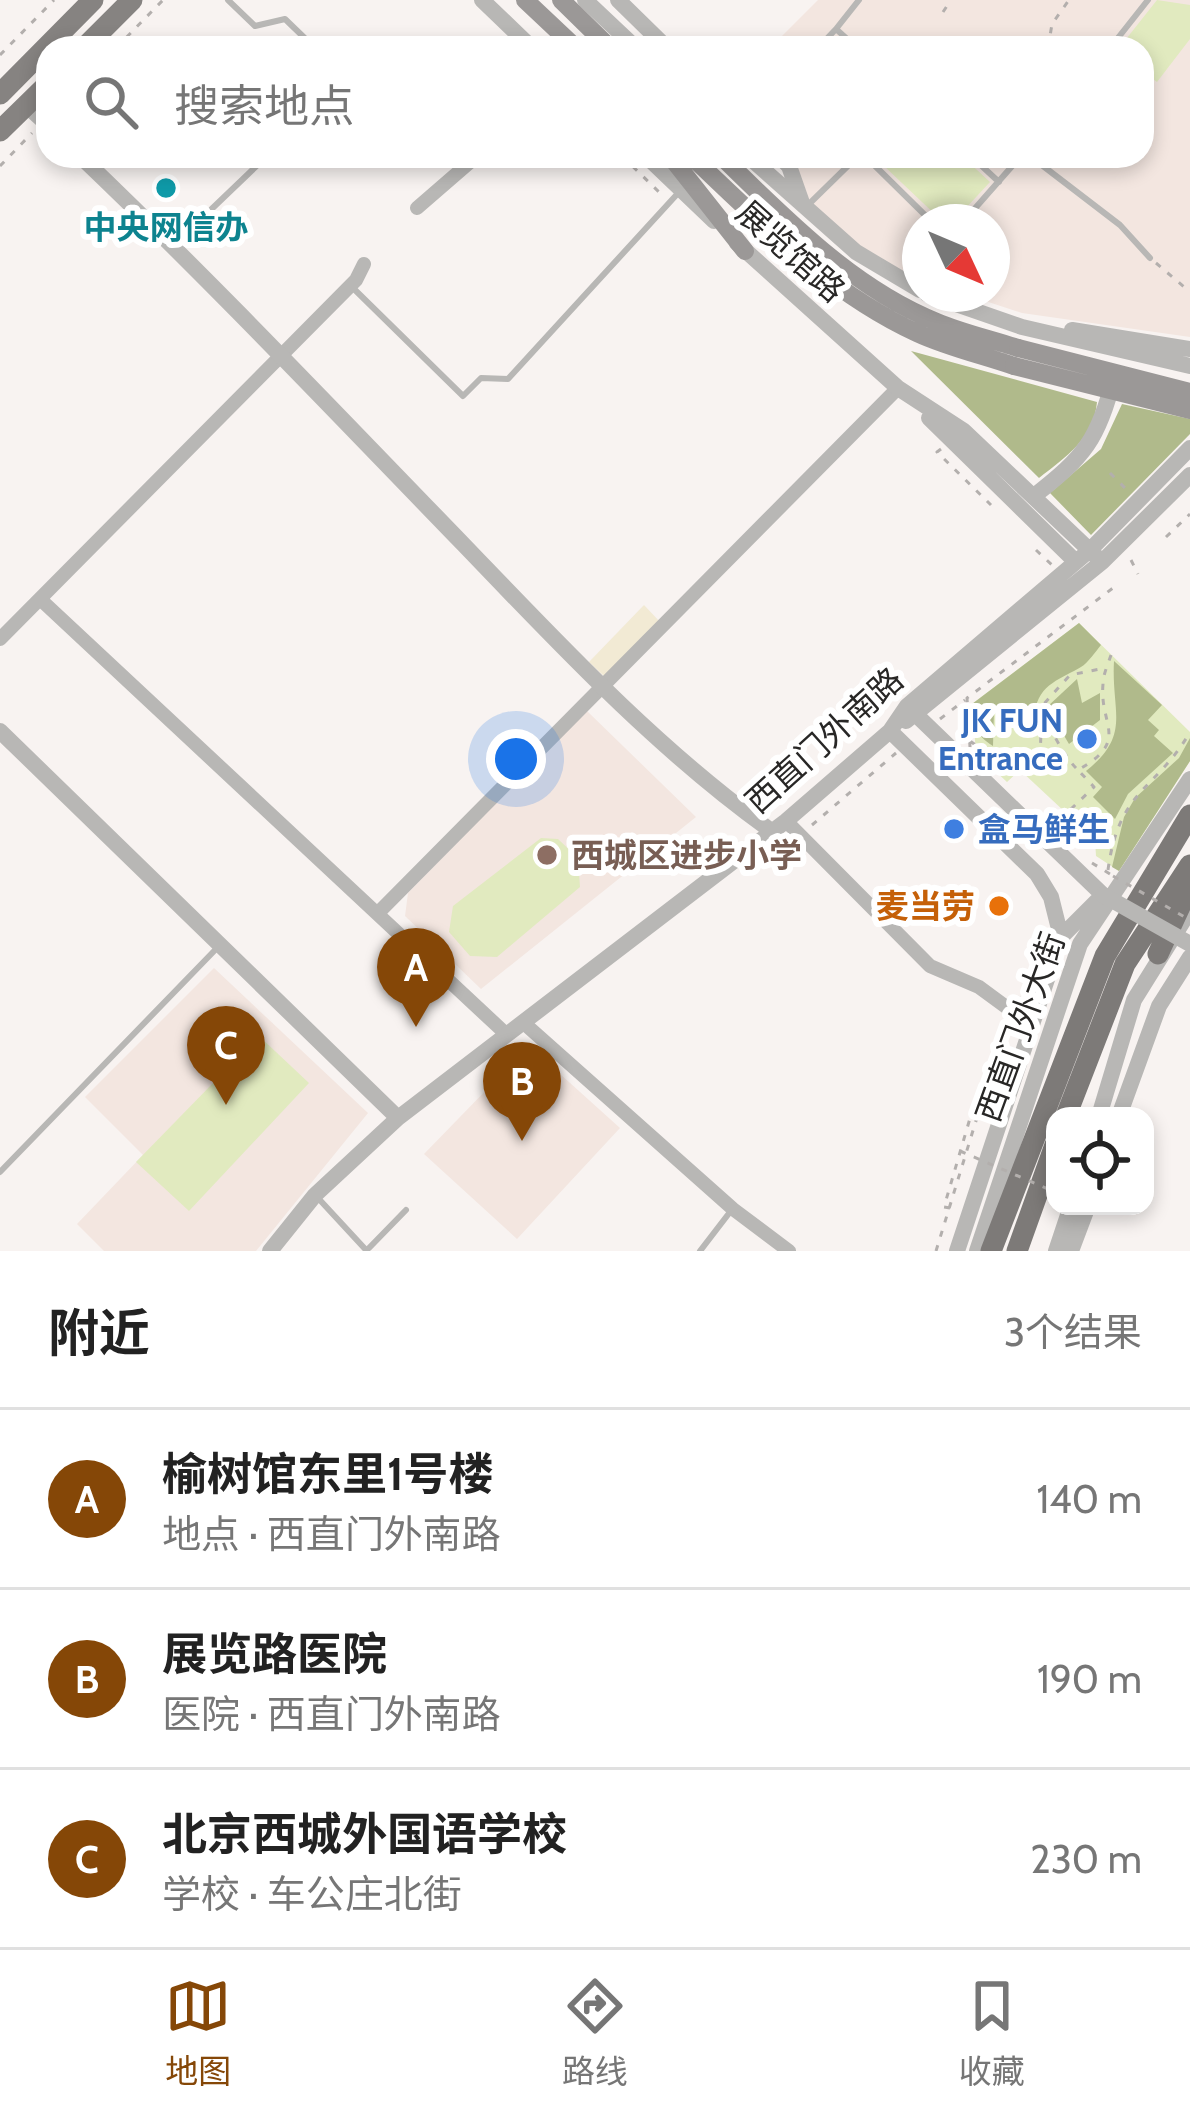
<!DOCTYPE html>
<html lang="zh">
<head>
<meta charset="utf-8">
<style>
	body { margin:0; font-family:Cabin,"Noto Sans SC",sans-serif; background:#f2f2f2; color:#222 }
	.controls { position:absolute; right:36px; bottom:36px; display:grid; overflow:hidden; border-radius:24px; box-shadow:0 6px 18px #0003 }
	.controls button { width:108px; height:108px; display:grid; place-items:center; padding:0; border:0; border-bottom:3px solid #e0e0e0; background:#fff; color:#222; font:60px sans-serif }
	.compass { position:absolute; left:902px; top:204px; width:108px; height:108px; border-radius:50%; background:#fff; box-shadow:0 6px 18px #0003; rotate:134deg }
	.you { position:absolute; left:516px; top:759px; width:42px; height:42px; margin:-30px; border:9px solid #fff; border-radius:50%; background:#1a73e8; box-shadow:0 0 0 18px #1a73e833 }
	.badge { display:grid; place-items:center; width:78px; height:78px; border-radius:50%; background:#854707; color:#fff; font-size:39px; font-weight:700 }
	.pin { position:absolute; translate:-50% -99px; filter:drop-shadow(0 3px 6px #0008) }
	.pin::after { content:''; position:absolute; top:63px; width:42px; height:36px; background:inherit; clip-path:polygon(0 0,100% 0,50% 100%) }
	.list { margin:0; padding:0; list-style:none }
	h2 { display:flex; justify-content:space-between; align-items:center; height:156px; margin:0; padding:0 48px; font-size:51px }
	h2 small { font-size:39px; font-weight:400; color:#767676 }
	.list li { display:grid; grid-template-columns:78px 1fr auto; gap:36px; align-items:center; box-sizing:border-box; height:180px; padding:0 48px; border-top:3px solid #e0e0e0 }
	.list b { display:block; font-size:45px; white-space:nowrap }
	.list p { margin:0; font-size:39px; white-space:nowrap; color:#767676 }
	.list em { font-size:39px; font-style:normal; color:#767676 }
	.icon { flex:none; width:66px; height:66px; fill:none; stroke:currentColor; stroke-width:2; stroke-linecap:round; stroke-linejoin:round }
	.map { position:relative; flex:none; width:1190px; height:1251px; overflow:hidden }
	.search { position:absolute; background:#fff; box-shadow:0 6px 18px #0003; left:36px; right:36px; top:36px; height:132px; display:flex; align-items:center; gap:30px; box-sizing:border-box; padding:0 42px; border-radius:36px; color:#767676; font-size:45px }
	.sheet { height:696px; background:#fff }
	nav { display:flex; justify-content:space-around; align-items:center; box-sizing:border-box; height:168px; border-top:3px solid #e0e0e0; background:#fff; font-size:33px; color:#767676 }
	nav a { display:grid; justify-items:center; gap:6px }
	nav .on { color:#854707 }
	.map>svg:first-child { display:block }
	.commercial { fill:#f2ead4 }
	.built { fill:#f3e6e0 }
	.green { fill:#e1eabf }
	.forest { fill:#b0ba8b }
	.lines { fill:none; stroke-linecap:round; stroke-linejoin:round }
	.path { stroke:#b3afad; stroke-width:3; stroke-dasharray:6 9; stroke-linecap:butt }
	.service { stroke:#b8b7b5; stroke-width:6 }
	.minor { stroke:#b8b7b5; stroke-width:14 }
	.tertiary { stroke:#b8b7b5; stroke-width:16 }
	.secondary { stroke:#9b9897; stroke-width:18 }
	.primary { stroke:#868381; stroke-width:21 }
	.trunk { stroke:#7d7a78; stroke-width:21 }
	.path-bridge { stroke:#b3afad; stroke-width:3; stroke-dasharray:6 9; stroke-linecap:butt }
	.tertiary-bridge { stroke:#b8b7b5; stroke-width:16 }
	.secondary-bridge { stroke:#9b9897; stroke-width:18 }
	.culture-dot { fill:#0f9aa8; stroke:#fff; stroke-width:4.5 }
	.shop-dot { fill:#3f7fe0; stroke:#fff; stroke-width:4.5 }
	.education-dot { fill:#8d6e63; stroke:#fff; stroke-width:4.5 }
	.food-dot { fill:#e8710a; stroke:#fff; stroke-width:4.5 }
	.labels { text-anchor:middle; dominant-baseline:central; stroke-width:12; stroke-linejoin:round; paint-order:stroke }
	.culture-label { font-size:33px; font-weight:bold; fill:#0d838f; stroke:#fff }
	.street-label { font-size:33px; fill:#282726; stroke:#fff }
	.shop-label { font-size:33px; font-weight:bold; fill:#366cbe; stroke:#fff; text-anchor:end }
	.education-label { font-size:33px; font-weight:bold; fill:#785e54; stroke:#fff; text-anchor:start }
	.food-label { font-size:33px; font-weight:bold; fill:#c56008; stroke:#fff; text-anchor:end }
</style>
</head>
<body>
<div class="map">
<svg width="1190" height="1251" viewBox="0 0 1190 1251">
	<rect width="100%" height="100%" fill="#f8f3f1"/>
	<!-- commercial -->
	<path class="commercial" d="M644 605 660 622 605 677 589 662Z"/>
	<!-- built -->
	<path class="built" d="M818 0H1190V337L1022 313 964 294H992V222H920V279L880 266 804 210 782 156H1142V48H770Z
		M586 710 696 817 481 989 405 916 408 893Z
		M214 968 368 1113 256 1251H104L77 1224 143 1155 85 1097Z
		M529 1046 620 1128 517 1239 424 1154Z"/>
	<!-- green -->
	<path class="green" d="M1157 0 1190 5V39L1157 82 1142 71V48H1119Z
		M892 156H962L990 182 953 222 942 221 883 165Z
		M1079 623 1190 732V761L1119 871 1096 856 1095 840 1020 770 1007 782 976 753 972 704Z
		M541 838 558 839 578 858 580 887 497 957 470 956 449 932 453 906Z
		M259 1036 309 1083 189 1211 136 1162Z"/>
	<!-- forest -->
	<path class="forest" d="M911 351 1097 402C1094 438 1066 457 1039 478Z
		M1122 404 1190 419V434L1091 535 1050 493 1101 449Z
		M1079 623 1101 645C1096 651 1088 663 1081 667 1063 678 1038 684 1035 712L994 710 993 746C974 734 974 725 972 704Z
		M1114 661 1162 705 1148 720 1159 730 1154 736 1173 753 1128 794 1115 819 1093 797 1102 787 1086 771C1132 734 1111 713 1114 661Z
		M1077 679 1082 703 1100 693V720L1069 744 1047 707Z
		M1190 738V761L1119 871 1112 867 1124 817 1135 798 1179 758Z"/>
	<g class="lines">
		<!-- path -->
		<path class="path" d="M943 12 951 0
			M116 48 163 0
			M1048 48 1052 24 1069 0
			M0 55 54 0
			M622 156 660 193
			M0 166 32 133
			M1156 263 1190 292
			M941 449 937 452 991 505
			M1110 473 1126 489
			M1166 537 1190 514
			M1036 550 1052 565
			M1131 560 1138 574
			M1111 655C1108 664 1103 675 1103 684 1099 726 1131 740 1078 770L1094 787 1070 810 1112 846
			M940 719 965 700
			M970 741 991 756 1040 758 1041 732 1048 726
			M970 747 967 698 1113 588
			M1076 768C1064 756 1046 723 1042 706L1070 675 1105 668
			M812 825 896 753
			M1092 863 1110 874
			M1108 870C1119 788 1156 791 1190 732
			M1018 1002 1045 932
			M950 1208 944 1207 973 1108 979 1109 1009 1028
			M936 1251 979 1111"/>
		<!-- service -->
		<path class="service" d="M228 0 255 26 285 19 315 48
			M818 48 836 29
			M857 48 836 29 859 0
			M1110 48 1148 0
			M865 156 932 222
			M971 156 999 182
			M1030 156 1120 225 1150 258
			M809 204 858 156
			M963 222 1021 156
			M174 245 267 156
			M353 288 463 396 481 378 508 379 680 191
			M0 1172 217 948
			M318 1198 367 1251
			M369 1248 406 1210
			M700 1251 730 1212"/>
		<!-- minor -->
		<path class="minor" d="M417 208 477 156
			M40 599 506 1034
			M0 639 356 280 364 264
			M786 821 930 966 979 987 1032 1026
			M380 911 898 388
			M526 1025 733 1209 789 1251"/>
		<!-- tertiary -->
		<path class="tertiary" d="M482 0 532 48
			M585 0 636 48
			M618 0 667 48
			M26 105 48 125
			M80 156C212 282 337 414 464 545 561 646 656 748 770 830
			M646 156 714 221
			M748 156 856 252 920 290
			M779 156 789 166 802 203
			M737 243 898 388 964 431 1102 562
			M927 294 1022 327 1190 366
			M1072 330 1190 349
			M929 418 1076 562
			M1034 496C1084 457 1099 439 1114 377
			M907 706 1103 895 1061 937 957 1251
			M906 721 1102 562 1190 475
			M0 731 398 1118
			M890 731 1037 874 1051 897 1061 937
			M1099 1116 1134 1000 1190 910
			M1119 1116 1159 1006 1190 957
			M270 1251 315 1195 398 1118 786 821 890 731 907 706 1090 550 1190 448
			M977 1251 1080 944 1190 779
			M1056 1251 1071 1206
			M1071 1251 1088 1206"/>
		<!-- secondary -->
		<path class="secondary" d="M525 0 576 48
			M561 0 610 48
			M670 156 745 251
			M691 156C761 222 828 292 917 333 947 347 982 355 1014 366
			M721 156C785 218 852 288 937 322 963 333 991 339 1018 348"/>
		<!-- primary -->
		<path class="primary" d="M84 48 132 0
			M0 94 93 0
			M0 131 48 84"/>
		<!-- trunk -->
		<path class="trunk" d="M1158 954 1190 885
			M1066 1116 1125 964 1190 865
			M991 1251 1105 956 1190 815
			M1017 1251 1055 1145"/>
		<!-- path-bridge -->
		<path class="path-bridge" d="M1113 876 1190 920
			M960 1151 1055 1192
			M1088 1206 1099 1211"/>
		<!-- tertiary-bridge -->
		<path class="tertiary-bridge" d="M1103 895 1190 944"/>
		<!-- secondary-bridge -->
		<path class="secondary-bridge" d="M1018 348 1190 392
			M1014 366 1190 410"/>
	</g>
	<!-- markers -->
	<circle class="culture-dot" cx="166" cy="188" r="12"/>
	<g class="shop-dot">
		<circle cx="1087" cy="739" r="12"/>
		<circle cx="954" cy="829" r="12"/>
	</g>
	<circle class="education-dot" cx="547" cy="855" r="12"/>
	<circle class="food-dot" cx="999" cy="906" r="12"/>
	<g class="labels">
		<!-- culture labels -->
		<g class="culture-label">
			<text x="166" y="227">中央网信办</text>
		</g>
		<!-- street labels -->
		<g class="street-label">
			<text transform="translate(791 251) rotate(42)">展览馆路</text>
			<text transform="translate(824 740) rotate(-42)">西直门外南路</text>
			<text transform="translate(1020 1027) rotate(-70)">西直门外大街</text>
		</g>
		<!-- shop labels -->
		<g class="shop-label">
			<text x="1063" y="720">JK FUN<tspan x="1063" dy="38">Entrance</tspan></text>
			<text x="978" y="829" text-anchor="start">盒马鲜生</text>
		</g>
		<!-- education labels -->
		<g class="education-label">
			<text x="571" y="855">西城区进步小学</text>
		</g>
		<!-- food labels -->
		<g class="food-label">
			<text x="975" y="906">麦当劳</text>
		</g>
	</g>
</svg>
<div class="controls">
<button><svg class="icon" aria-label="locate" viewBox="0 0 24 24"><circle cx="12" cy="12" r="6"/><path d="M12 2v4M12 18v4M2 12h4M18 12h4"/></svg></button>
</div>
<svg class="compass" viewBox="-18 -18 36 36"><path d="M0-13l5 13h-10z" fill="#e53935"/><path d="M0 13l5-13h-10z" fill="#767676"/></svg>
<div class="you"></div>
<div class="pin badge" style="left:416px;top:1027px">A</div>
<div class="pin badge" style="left:522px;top:1141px">B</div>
<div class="pin badge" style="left:226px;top:1105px">C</div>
<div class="search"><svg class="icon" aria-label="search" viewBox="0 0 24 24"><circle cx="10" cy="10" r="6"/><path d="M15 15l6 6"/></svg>搜索地点</div>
</div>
<section class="sheet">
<h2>附近<small>3个结果</small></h2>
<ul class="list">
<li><span class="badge">A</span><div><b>榆树馆东里1号楼</b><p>地点 · 西直门外南路</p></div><em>140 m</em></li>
<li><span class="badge">B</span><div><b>展览路医院</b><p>医院 · 西直门外南路</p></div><em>190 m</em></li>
<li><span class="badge">C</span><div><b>北京西城外国语学校</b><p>学校 · 车公庄北街</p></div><em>230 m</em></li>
</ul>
</section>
<nav>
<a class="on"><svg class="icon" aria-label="map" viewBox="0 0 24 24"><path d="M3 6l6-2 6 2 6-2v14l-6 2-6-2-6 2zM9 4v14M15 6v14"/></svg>地图</a>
<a><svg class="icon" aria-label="directions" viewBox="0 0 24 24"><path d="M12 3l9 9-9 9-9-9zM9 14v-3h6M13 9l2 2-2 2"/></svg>路线</a>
<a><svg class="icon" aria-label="saved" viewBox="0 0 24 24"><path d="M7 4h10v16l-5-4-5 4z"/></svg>收藏</a>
</nav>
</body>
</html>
